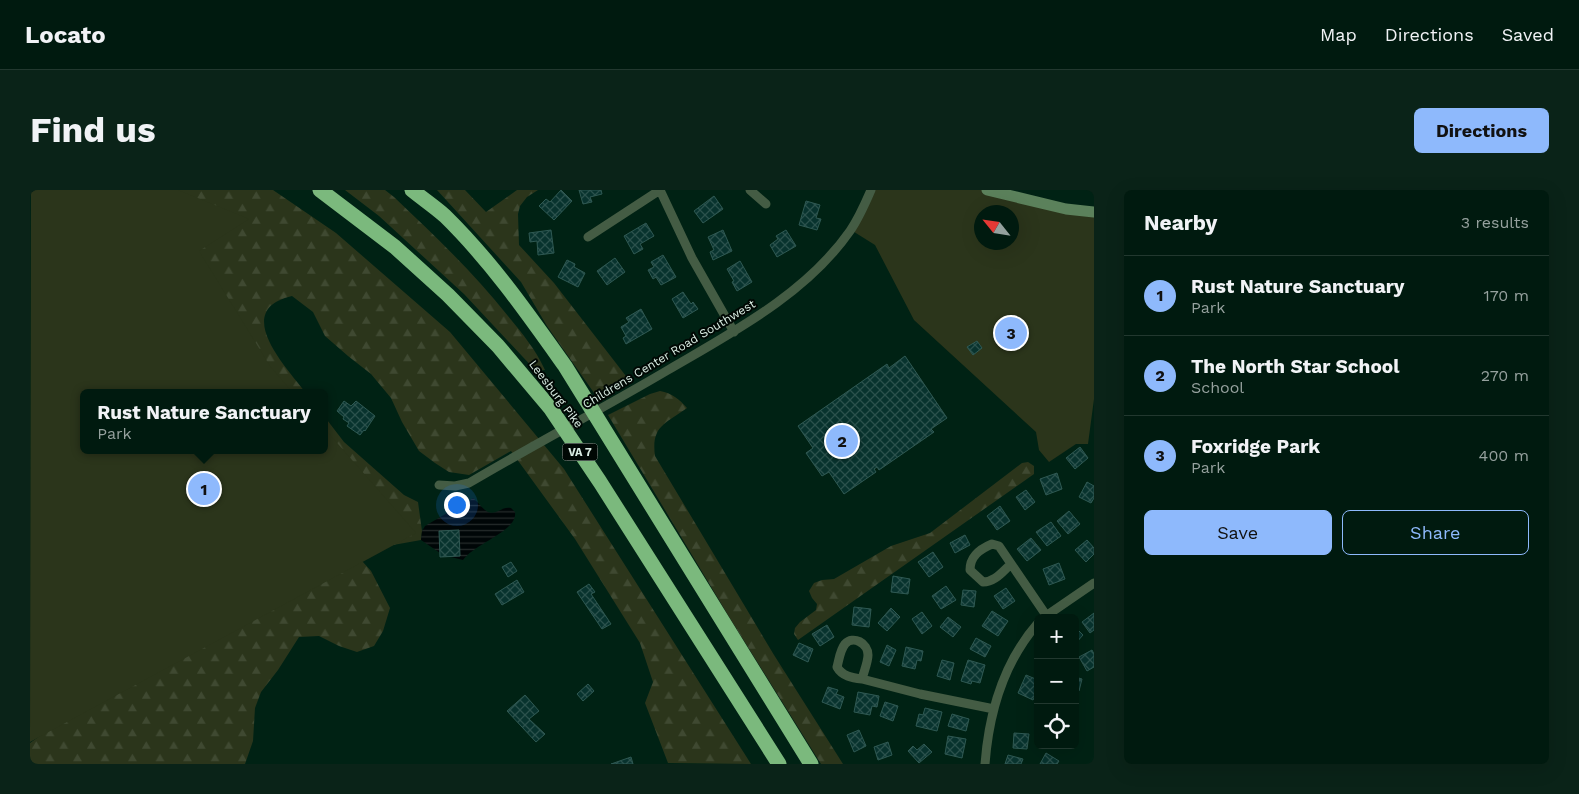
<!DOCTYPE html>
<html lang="en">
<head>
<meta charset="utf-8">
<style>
	body { margin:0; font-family:"Work Sans",sans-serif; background:#0a2318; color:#f1f3f6 }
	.controls { position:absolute; right:15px; bottom:15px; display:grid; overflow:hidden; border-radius:8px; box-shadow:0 5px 20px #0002 }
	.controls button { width:45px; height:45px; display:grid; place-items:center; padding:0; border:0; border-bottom:1px solid #22382f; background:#001a0f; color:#f1f3f6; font:25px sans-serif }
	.compass { position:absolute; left:944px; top:15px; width:45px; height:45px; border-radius:50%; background:#001a0f; box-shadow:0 5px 20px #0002; rotate:300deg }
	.you { position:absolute; left:426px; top:314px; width:18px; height:18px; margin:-12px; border:4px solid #fff; border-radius:50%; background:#1a73e8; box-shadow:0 0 0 8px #1a73e833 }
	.badge { display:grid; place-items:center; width:32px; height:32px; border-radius:50%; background:#8eb9fc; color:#111; font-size:16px; font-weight:700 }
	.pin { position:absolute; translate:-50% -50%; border:2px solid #fff; box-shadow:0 1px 5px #0006 }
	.popup { position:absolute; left:50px; top:199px; width:248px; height:65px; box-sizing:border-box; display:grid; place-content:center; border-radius:8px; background:#001a0f; filter:drop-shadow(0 1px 4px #0005); font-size:16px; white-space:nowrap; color:#95a19e }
	.popup b { font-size:19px; color:#f1f3f6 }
	.popup::after { content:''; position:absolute; left:50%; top:100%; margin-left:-10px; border:10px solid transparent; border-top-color:#001a0f }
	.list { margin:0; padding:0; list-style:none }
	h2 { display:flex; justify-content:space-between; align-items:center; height:65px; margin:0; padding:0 20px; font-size:21px }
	h2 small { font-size:16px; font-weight:400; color:#95a19e }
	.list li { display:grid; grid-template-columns:32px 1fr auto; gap:15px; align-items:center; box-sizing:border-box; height:80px; padding:0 20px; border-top:1px solid #22382f }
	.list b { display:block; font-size:19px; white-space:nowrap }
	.list p { margin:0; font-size:16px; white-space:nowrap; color:#95a19e }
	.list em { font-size:16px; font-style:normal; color:#95a19e }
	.actions { display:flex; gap:10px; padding:15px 20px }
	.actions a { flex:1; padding:11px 0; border:1px solid #8eb9fc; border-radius:8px; text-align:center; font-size:18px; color:#8eb9fc }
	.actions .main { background:#8eb9fc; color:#111 }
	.icon { flex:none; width:28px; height:28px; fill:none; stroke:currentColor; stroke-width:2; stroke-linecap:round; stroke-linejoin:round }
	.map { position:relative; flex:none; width:1064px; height:574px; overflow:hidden; border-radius:8px }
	header { display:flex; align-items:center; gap:30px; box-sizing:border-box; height:70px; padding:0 25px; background:#001a0f; border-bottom:1px solid #22382f }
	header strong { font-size:24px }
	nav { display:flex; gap:28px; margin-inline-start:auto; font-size:18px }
	.intro { display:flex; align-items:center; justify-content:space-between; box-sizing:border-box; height:120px; padding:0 30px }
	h1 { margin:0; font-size:35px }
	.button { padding:12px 22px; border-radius:8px; background:#8eb9fc; color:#111; font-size:18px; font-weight:700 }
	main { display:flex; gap:30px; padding:0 30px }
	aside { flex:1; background:#001a0f; border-radius:8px; box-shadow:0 5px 20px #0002 }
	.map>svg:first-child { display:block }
	.forest { fill:url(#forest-firs) }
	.park { fill:#2b351b; fill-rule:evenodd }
	.water { fill:url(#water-rules) }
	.building { fill:url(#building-cross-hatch); stroke:#2f5953 }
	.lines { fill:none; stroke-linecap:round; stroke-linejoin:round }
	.minor { stroke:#445c44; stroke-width:9 }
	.secondary { stroke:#5b815b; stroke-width:11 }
	.motorway { stroke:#7bb97d; stroke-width:15 }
	.labels { text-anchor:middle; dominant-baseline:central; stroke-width:4; stroke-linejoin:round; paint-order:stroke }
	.shield { fill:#000804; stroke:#98a8a0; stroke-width:1 }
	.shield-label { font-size:11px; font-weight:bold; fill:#d9ede3 }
	.street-label { font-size:12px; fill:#d9ede3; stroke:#000804 }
</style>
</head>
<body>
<header>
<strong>Locato</strong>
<nav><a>Map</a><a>Directions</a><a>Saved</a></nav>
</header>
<div class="intro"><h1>Find us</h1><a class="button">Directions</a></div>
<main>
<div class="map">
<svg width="1064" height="574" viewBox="0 0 1064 574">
	<defs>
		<pattern id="forest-firs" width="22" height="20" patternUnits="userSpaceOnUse" patternTransform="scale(1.25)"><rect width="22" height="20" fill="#2b351b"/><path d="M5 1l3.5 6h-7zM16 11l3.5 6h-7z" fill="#3f4931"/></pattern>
		<pattern id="water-rules" width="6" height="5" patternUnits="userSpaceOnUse" patternTransform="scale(1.25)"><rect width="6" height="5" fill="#000607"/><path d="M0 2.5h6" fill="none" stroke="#252b2b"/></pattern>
		<pattern id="building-cross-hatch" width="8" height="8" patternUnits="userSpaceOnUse" patternTransform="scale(1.25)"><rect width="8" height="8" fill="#08332e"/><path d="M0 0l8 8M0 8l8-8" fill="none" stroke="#2b514c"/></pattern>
	</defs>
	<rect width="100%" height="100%" fill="#002214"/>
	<!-- forest -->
	<path class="forest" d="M1 0H243L306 43 420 142 534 279 721 574 638 573 615 513 623 492 610 453 545 349 481 261 439 285 419 282 405 273 389 261 372 232 361 208 341 184 318 166 295 146 283 122 262 106C201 120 256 177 276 203H54V260H294V226L314 252 374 305 388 312 392 341 391 350 324 362 341 381 360 418 353 441 344 456 327 462 309 456 289 446 269 447 248 480 231 502 225 518 223 551 215 574H0V553L25 535Z
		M315 0H355L364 7C404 45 443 82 478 126 492 143 506 160 515 180L506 181 434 104 349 26Z
		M407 0H435L456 22 487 0H508L497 7 490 16 488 24 489 55 524 93 599 190 569 210 517 136 491 92Z
		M630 201C642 203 649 209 657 218 635 234 621 236 625 266L744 465 813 574H791L701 430 578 225 620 204Z
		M998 272 1004 276V284L768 450 764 444 765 438 770 432 786 420 787 414 782 408 779 401 784 393 792 390 804 389 861 356 900 343 992 273Z"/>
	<!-- park -->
	<path class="park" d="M1 0H148L219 29 169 61 240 176 263 203H54V260H294V238L386 343 0 552Z
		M841 0H957L1064 22V209L1058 254H1046L1019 272 1009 260 1006 242 884 130 845 55 821 40ZM952 22H982V52H952Z"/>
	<!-- water -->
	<path class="water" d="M443 308C450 313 455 326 466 322 472 320 473 317 481 318L485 322C488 341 445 353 433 370L413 365 391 350 392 341 395 336 429 316 431 311H439Z"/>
	<!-- building -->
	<path class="building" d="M531 0 542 11 524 30 509 16 516 9 520 12Z
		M549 0H571L572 4 560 7 562 12 553 14Z
		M684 6 693 19 673 33 664 21Z
		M776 11 790 15 786 28 791 29 787 40 769 35Z
		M616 33 624 46 610 54 613 59 604 64 594 46Z
		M521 40 524 63 508 65 507 51 500 52 499 43Z
		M693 40 702 61 683 70 680 62 684 60 678 47Z
		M756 40 766 56 747 67 740 55 748 49 746 46Z
		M633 65 646 87 631 95 626 87 623 89 618 80 624 77 621 72Z
		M585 68 595 82 577 95 567 81Z
		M537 70 545 74 544 77 555 83 548 97 528 87Z
		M710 71 722 92 707 101 702 92 704 91 697 79Z
		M653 102 661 114 663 112 668 119 653 128 642 109Z
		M611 119 622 139 596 154 593 148 596 146 591 137 599 132 596 128Z
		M947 151 952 158 943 165 937 157Z
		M875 166 917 228 901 239 904 242 849 280 847 277 844 279 846 282 814 304 799 282 792 286 776 263 783 258 768 236 857 174 859 178Z
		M314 211 321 216 326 211 345 226 335 241 334 240 330 245 317 236 319 233 313 229 314 227 307 221Z
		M1050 257 1058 268 1045 279 1036 268Z
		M1027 283 1032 299 1016 305 1010 289Z
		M1057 292 1064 296V308L1061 313 1049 307Z
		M996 300 1005 312 995 320 986 307Z
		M970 316 980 331 967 340 957 326Z
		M1039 321 1050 334 1038 344 1027 331Z
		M1021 332 1031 346 1017 356 1006 342Z
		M429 340 430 366 410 367 409 341Z
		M935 345 940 355 925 363 920 353Z
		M1001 348 1011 360 997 371 987 359Z
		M1057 350 1064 358V364L1056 372 1045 360Z
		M903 362 913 377 899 387 888 372Z
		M481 372 487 381 478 387 472 377Z
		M1029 373 1035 389 1019 395 1013 379Z
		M863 386 880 389 878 404 861 402Z
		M487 390 494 402 472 415 465 404Z
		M559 394 565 402 561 404 581 434 572 439 547 402Z
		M916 396 926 410 911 419 902 406Z
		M976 398 985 411 973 419 964 406Z
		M933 400 946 401 944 417 931 415Z
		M824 417 841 419 839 437 822 435Z
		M861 418 870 427 857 441 848 433Z
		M962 421 978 431 968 446 952 436Z
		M892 422 902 436 892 444 882 429Z
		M1064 423V440L1060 443 1052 432Z
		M918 427 931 437 923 447 910 437Z
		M797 435 804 447 790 456 782 444Z
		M1045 437 1053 445 1045 454Z
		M946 448 961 456 955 467 940 459Z
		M769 453 783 459 778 472 763 465Z
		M857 455 866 460 859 476 850 472Z
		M876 457 893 461 891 471 887 470 885 479 872 476Z
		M1062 460 1064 464V477L1057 481 1049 467Z
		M912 470 924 473 920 490 907 486Z
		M938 470 955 475 950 493 942 491 941 494 931 491Z
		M996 485 1008 490V500L1003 510 988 503Z
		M1045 487 1052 489 1049 501 1045 500Z
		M558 494 564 501 553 511 547 504Z
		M798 497 808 500 806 504 814 507 810 519 792 512Z
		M828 502 849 506 847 517 842 516 840 525 824 522Z
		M495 505 509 521 499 529 515 544 506 552 477 521Z
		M855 512 868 516 863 531 850 526Z
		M895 518 912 522 907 541 886 536 889 524 893 525Z
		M922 524 939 529 936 541 918 536Z
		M829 540 836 556 824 562 817 545Z
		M984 543 999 544 997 559 983 558Z
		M918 546 936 549 932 568 915 564Z
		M858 552 862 565 848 570 844 557Z
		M894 554 902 562 889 573 878 561 883 556 887 560Z
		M1016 563 1029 571 1027 574H1010Z
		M978 565 993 569 991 574H975Z
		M601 567 603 574H581Z"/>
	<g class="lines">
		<!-- minor -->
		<path class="minor" d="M630 0 662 68 704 142
			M720 0 736 14
			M558 47 630 0
			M409 295 425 296 439 293C505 254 572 219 638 180 703 142 776 104 820 41 829 28 835 14 841 0
			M981 374C972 382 965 392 953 392L940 380C940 366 950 359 962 354L969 356 1016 425
			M1013 428 1064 393
			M832 489C834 481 838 472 838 465 838 453 823 445 815 454 810 460 809 470 807 477 812 486 822 488 832 489L890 504 964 519
			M955 574C959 522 973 473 1008 433"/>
		<!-- secondary -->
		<path class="secondary" d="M957 0 1036 19 1064 22"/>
		<!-- motorway -->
		<path class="motorway" d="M290 0 365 57 418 105 468 156 521 219 570 292 749 574
			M382 0C393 9 405 17 415 26 461 71 498 124 535 176L781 574"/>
	</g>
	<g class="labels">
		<!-- shield labels -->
		<rect class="shield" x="532.5" y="253.5" width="35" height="17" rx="4"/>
		<g class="shield-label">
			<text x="550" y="262">VA 7</text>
		</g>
		<!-- street labels -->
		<g class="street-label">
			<text transform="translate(639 164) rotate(-31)">Childrens Center Road Southwest</text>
			<text transform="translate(526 204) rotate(53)">Leesburg Pike</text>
		</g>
	</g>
</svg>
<div class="controls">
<button>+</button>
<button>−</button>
<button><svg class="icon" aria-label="locate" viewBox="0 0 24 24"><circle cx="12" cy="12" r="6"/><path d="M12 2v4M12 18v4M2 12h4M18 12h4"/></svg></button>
</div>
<svg class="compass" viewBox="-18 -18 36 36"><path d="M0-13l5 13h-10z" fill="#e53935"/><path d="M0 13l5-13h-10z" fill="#95a19e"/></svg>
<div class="you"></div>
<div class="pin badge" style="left:174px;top:299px">1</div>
<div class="popup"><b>Rust Nature Sanctuary</b>Park</div>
<div class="pin badge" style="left:812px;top:251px">2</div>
<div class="pin badge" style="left:981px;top:143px">3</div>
</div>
<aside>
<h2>Nearby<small>3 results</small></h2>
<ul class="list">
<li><span class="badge">1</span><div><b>Rust Nature Sanctuary</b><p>Park</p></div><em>170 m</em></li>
<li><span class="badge">2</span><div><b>The North Star School</b><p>School</p></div><em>270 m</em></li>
<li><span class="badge">3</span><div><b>Foxridge Park</b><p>Park</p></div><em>400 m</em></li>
</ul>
<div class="actions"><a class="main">Save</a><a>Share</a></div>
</aside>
</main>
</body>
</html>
